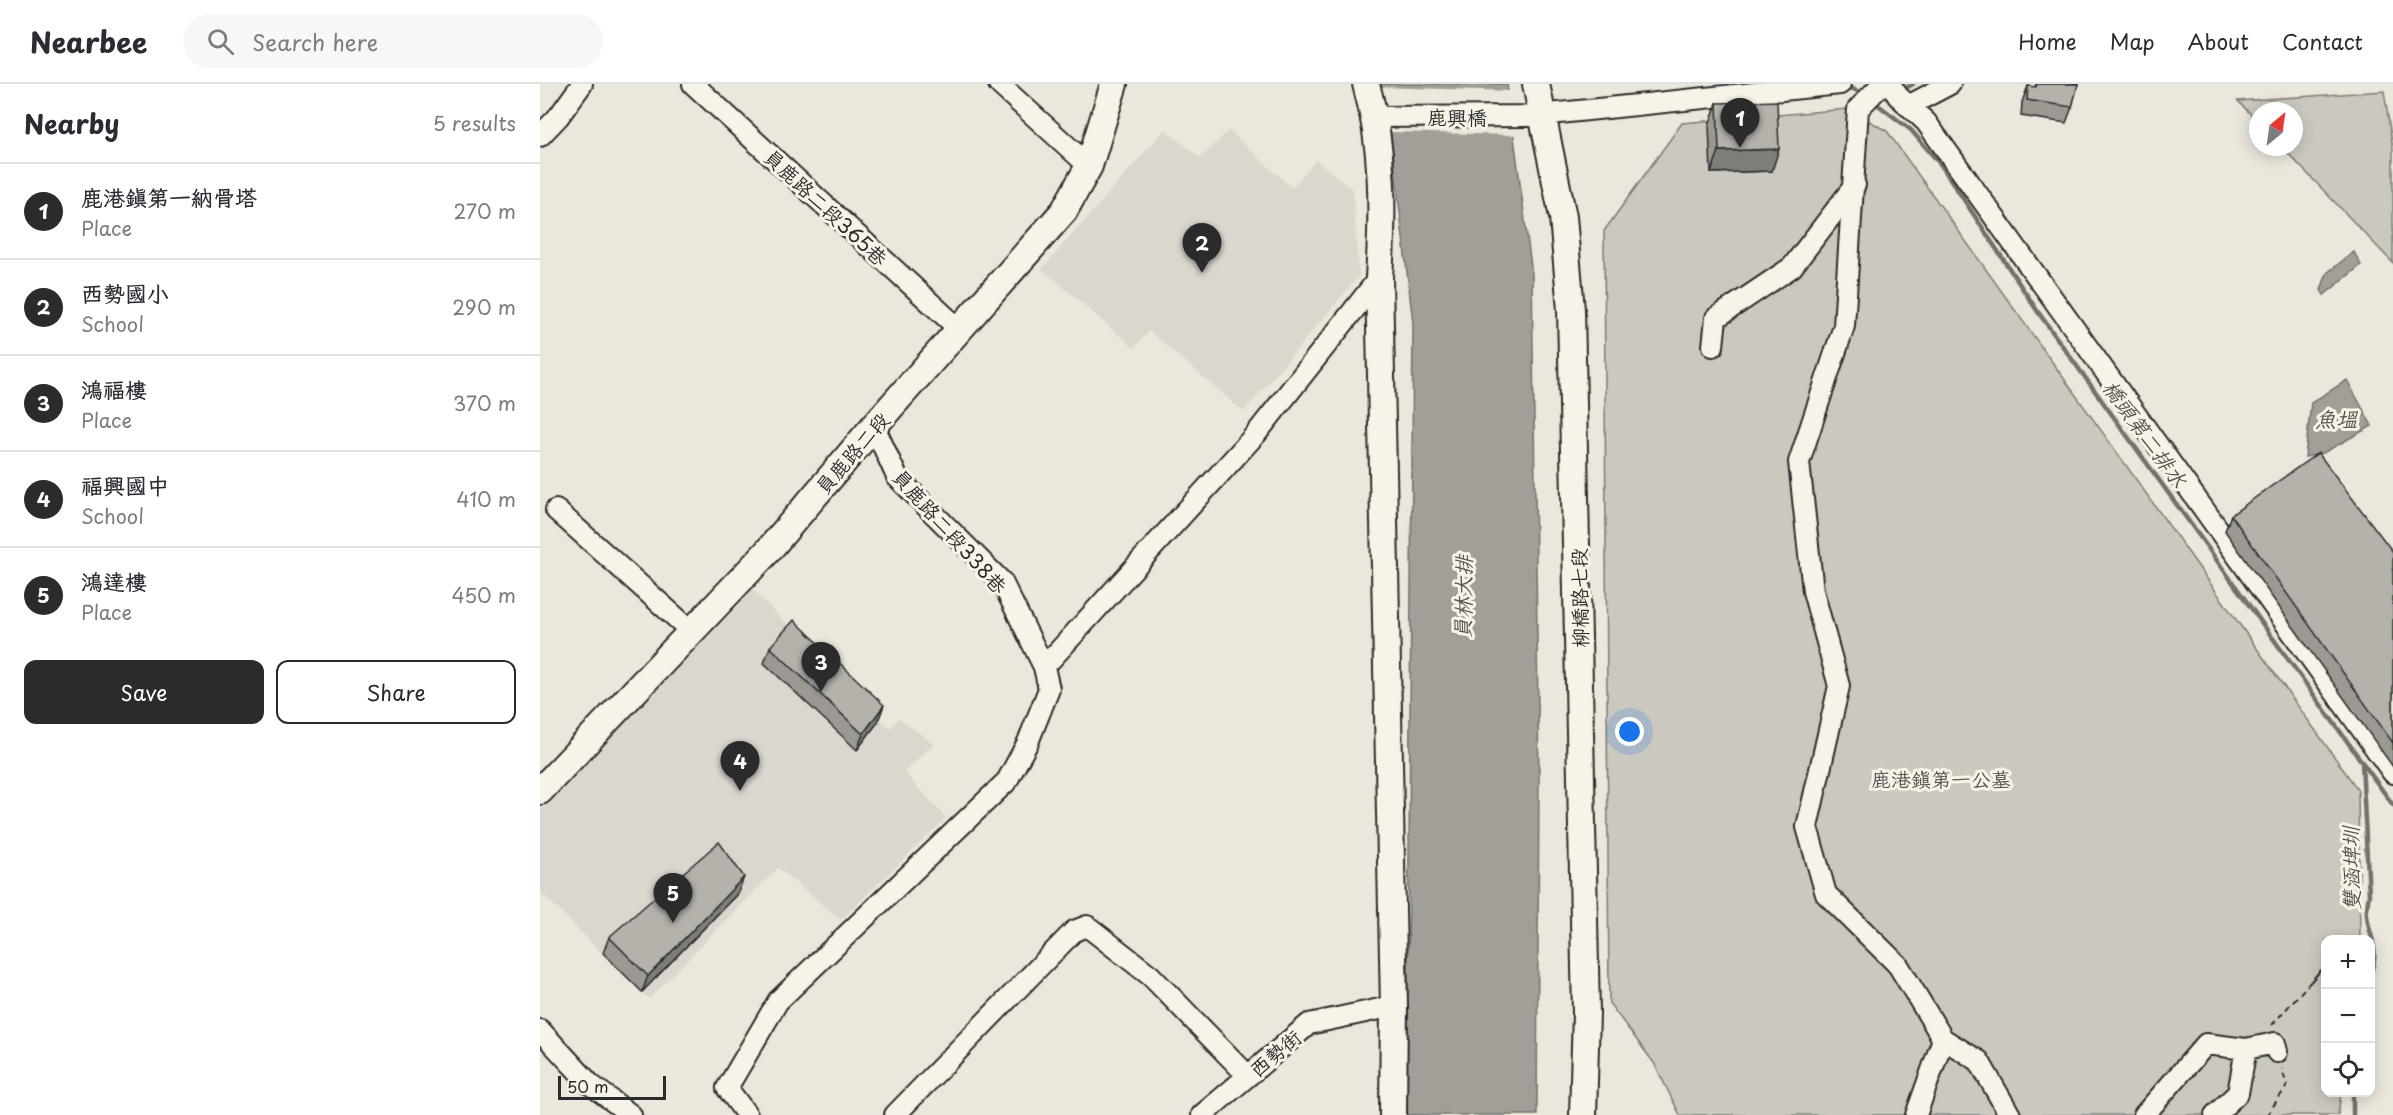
<!DOCTYPE html>
<html lang="en">
<head>
<meta charset="utf-8">
<style>
	body { margin:0; font-family:"Playpen Sans","LXGW WenKai TC",sans-serif; background:#f7f7f7; color:#2b2b33 }
	.controls { position:absolute; right:18px; bottom:18px; display:grid; overflow:hidden; border-radius:12px; box-shadow:0 3px 15px #0003 }
	.controls button { width:54px; height:54px; display:grid; place-items:center; padding:0; border:0; border-bottom:2px solid #e1e1e2; background:#fff; color:#2b2b33; font:30px sans-serif }
	.compass { position:absolute; left:1709px; top:18px; width:54px; height:54px; border-radius:50%; background:#fff; box-shadow:0 3px 15px #0003; rotate:29deg }
	.scale { position:absolute; left:18px; bottom:15px; width:108px; box-sizing:border-box; padding-left:6px; border:3px solid #2b2b2b; border-top:0; font-size:16px; line-height:21px; white-space:nowrap; color:#2b2b2b; -webkit-text-stroke:4px #f7f3e8; paint-order:stroke }
	.you { position:absolute; left:1090px; top:648px; width:21px; height:21px; margin:-15px; border:4px solid #fff; border-radius:50%; background:#1a73e8; box-shadow:0 0 0 9px #1a73e833 }
	.badge { display:grid; place-items:center; width:39px; height:39px; border-radius:50%; background:#2b2b2b; color:#fff; font-size:20px; font-weight:700 }
	.pin { position:absolute; translate:-50% -50px; filter:drop-shadow(0 2px 3px #0008) }
	.pin::after { content:''; position:absolute; top:32px; width:21px; height:18px; background:inherit; clip-path:polygon(0 0,100% 0,50% 100%) }
	.list { margin:0; padding:0; list-style:none }
	h2 { display:flex; justify-content:space-between; align-items:center; height:78px; margin:0; padding:0 24px; font-size:26px }
	h2 small { font-size:20px; font-weight:400; color:#7c7c81 }
	.list li { display:grid; grid-template-columns:39px 1fr auto; gap:18px; align-items:center; box-sizing:border-box; height:96px; padding:0 24px; border-top:2px solid #e1e1e2 }
	.list b { display:block; font-size:22px; white-space:nowrap }
	.list p { margin:0; font-size:20px; white-space:nowrap; color:#7c7c81 }
	.list em { font-size:20px; font-style:normal; color:#7c7c81 }
	.actions { display:flex; gap:12px; padding:18px 24px }
	.actions a { flex:1; padding:14px 0; border:2px solid #2b2b2b; border-radius:12px; text-align:center; font-size:21px; color:#2b2b2b }
	.actions .main { background:#2b2b2b; color:#fff }
	.icon { flex:none; width:33px; height:33px; fill:none; stroke:currentColor; stroke-width:2; stroke-linecap:round; stroke-linejoin:round }
	.map { position:relative; flex:none; width:1853px; height:1031px; overflow:hidden }
	header { display:flex; align-items:center; gap:36px; box-sizing:border-box; height:84px; padding:0 30px; background:#fff; border-bottom:2px solid #e1e1e2 }
	header strong { font-size:28px }
	nav { display:flex; gap:33px; margin-inline-start:auto; font-size:21px }
	.search { width:420px; height:54px; background:#f7f7f7; display:flex; align-items:center; gap:15px; box-sizing:border-box; padding:0 21px; border-radius:33px; color:#7c7c81; font-size:22px }
	main { display:flex }
	aside { flex:1; background:#fff }
	.map>svg:first-child { display:block }
	.built { fill:#dbd7ce }
	.green { fill:#cbc8bf; stroke:#7b7a75; stroke-width:1.5 }
	.water { fill:#a29f98; stroke:#72716c; stroke-width:1.5 }
	.pier { fill:#ebe7dd }
	.lines { fill:none; stroke-linecap:round; stroke-linejoin:round }
	.stream { stroke:#72716c; stroke-width:4.5 }
	.minor-casing { stroke:#2b2b2b; stroke-width:24 }
	.major-casing { stroke:#2b2b2b; stroke-width:30 }
	.path { stroke:#2b2b2b; stroke-width:2; stroke-dasharray:6 4.5; stroke-linecap:butt }
	.minor { stroke:#f7f3e8; stroke-width:20 }
	.major { stroke:#f7f3e8; stroke-width:26 }
	.wall { fill:#9c9993; stroke:#2b2b2b; stroke-width:1.5 }
	.shaded-wall { fill:#7f7d78; stroke:#2b2b2b; stroke-width:1.5 }
	.building { fill:#b5b2ab; stroke:#2b2b2b; stroke-width:1.5 }
	.labels { text-anchor:middle; dominant-baseline:central; stroke-width:6; stroke-linejoin:round; paint-order:stroke }
	.street-label { font-size:20px; fill:#2b2b2b; stroke:#f7f3e8 }
	.park-label { font-size:20px; fill:#535250; stroke:#f7f3e8 }
	.water-label { font-size:21px; font-style:italic; fill:#555451; stroke:#f7f3e8 }
</style>
</head>
<body>
<header>
<strong>Nearbee</strong>
<div class="search"><svg class="icon" aria-label="search" viewBox="0 0 24 24"><circle cx="10" cy="10" r="6"/><path d="M15 15l6 6"/></svg>Search here</div>
<nav><a>Home</a><a>Map</a><a>About</a><a>Contact</a></nav>
</header>
<main>
<aside>
<h2>Nearby<small>5 results</small></h2>
<ul class="list">
<li><span class="badge">1</span><div><b>鹿港鎮第一納骨塔</b><p>Place</p></div><em>270 m</em></li>
<li><span class="badge">2</span><div><b>西勢國小</b><p>School</p></div><em>290 m</em></li>
<li><span class="badge">3</span><div><b>鴻福樓</b><p>Place</p></div><em>370 m</em></li>
<li><span class="badge">4</span><div><b>福興國中</b><p>School</p></div><em>410 m</em></li>
<li><span class="badge">5</span><div><b>鴻達樓</b><p>Place</p></div><em>450 m</em></li>
</ul>
<div class="actions"><a class="main">Save</a><a>Share</a></div>
</aside>
<div class="map">
<svg width="1853" height="1031" viewBox="0 0 1853 1031">
	<rect width="100%" height="100%" fill="#ebe7dd"/>
	<filter id="ink" filterUnits="userSpaceOnUse"><feTurbulence type="fractalNoise" baseFrequency=".0167" numOctaves="2"/><feDisplacementMap in="SourceGraphic" scale="12" xChannelSelector="R" yChannelSelector="G"/><feConvolveMatrix kernelMatrix="1 2 1 2 8 2 1 2 1" color-interpolation-filters="sRGB"/></filter>
	<g filter="url(#ink)">
		<!-- built -->
		<path class="built" d="M625 45 660 74 689 46 752 104 776 76 813 106 819 192 704 328 609 247 594 264 502 185Z
			M213 506 350 644 359 634 394 660 364 688 406 734 301 836 238 784 109 915 0 808V727Z"/>
		<!-- green -->
		<path class="green" d="M1844 7 1853 65V179L1742 63H1754V27H1718V38L1698 17Z
			M1308 25 1347 47 1818 706 1820 855 1786 856V1008L1801 1009 1798 1031H1140L1114 979 1069 919 1064 147 1142 39Z"/>
		<!-- water -->
		<path class="water" d="M839 0H967L992 190 999 695 997 1031H867L873 239 848 26Z
			M1814 168 1821 181 1784 211 1781 206 1787 189Z
			M1807 296 1832 342 1783 369 1765 373 1771 319Z"/>
		<!-- pier -->
		<path class="pier" d="M837 3 971 7 977 51 850 48Z"/>
		<g class="lines">
			<!-- stream -->
			<path class="stream" d="M1304 1 1324 10
				M1366 4 1373 0
				M1333 17 1371 46 1401 81 1498 228 1853 721
				M1822 679 1829 811C1828 817 1826 825 1827 831 1829 854 1841 864 1830 890
				M1813 1031V1008"/>
			<!-- minor casing -->
			<g class="minor-casing">
				<path id="minor" d="M153 0 420 246
					M459 0 549 82
					M1342 0 1318 25 1304 242 1259 378 1273 507 1299 602 1267 743 1286 810 1358 881 1403 955 1376 1031
					M1350 0 1358 12 1386 38 1853 689
					M1368 22 1410 0
					M833 33 990 32 1300 0
					M0 52 19 32 42 0
					M1173 262 1176 234 1252 183 1315 101
					M334 342 357 393 462 498 504 583
					M16 426 151 547
					M0 946 50 1000 91 1031
					M1403 955 1439 977 1470 1031
					M1706 965 1735 959 1737 968 1735 959
					M207 1031 187 1004 238 917 467 697 488 658 509 605 504 583 716 350 839 194
					M355 1031 534 847 547 842 611 892 708 992
					M662 1031 769 940 854 922
					M1604 1031 1666 960 1706 965 1698 1009 1675 1031"/>
			</g>
			<!-- major casing -->
			<g class="major-casing">
				<path id="major" d="M826 0C844 63 843 129 839 194L854 922 853 1031
					M996 0 1023 133 1031 226 1046 929 1043 1031
					M0 707 227 468 334 342 524 127 549 82 574 0"/>
			</g>
			<!-- path -->
			<path class="path" d="M1732 941 1781 886 1767 902
				M1727 1031 1747 1002 1742 985"/>
			<!-- minor -->
			<use href="#minor" class="minor"/>
			<!-- major -->
			<use href="#major" class="major"/>
		</g>
		<!-- wall -->
		<path class="wall" d="M1496 0H1538L1532 23 1526 39 1481 32 1482 18 1488 2 1495 3Z
			M1177 19 1232 87 1171 89 1169 41Z
			M1691 431 1853 468V683L1685 447Z
			M230 563 338 638 317 666 224 579Z
			M198 809 102 908 63 869 69 853Z"/>
		<!-- shaded-wall -->
		<path class="shaded-wall" d="M1239 65 1232 87 1171 89 1179 67Z
			M344 621 338 638 317 666 323 650Z
			M204 793 198 809 102 908 108 892Z"/>
		<!-- building -->
		<path class="building" d="M1497 0H1538L1532 23 1487 16 1488 2 1496 3Z
			M1237 17 1239 65 1179 67 1177 19Z
			M1778 369 1853 468V659L1691 431Z
			M254 536 344 621 323 650 230 563Z
			M179 758 204 793 108 892 69 853Z"/>
	</g>
	<g class="labels">
		<!-- street labels -->
		<g class="street-label">
			<text x="917" y="33">鹿興橋</text>
			<text transform="translate(286 123) rotate(43)">員鹿路二段365巷</text>
			<text transform="translate(312 369) rotate(-49)">員鹿路二段</text>
			<text transform="translate(410 447) rotate(48)">員鹿路二段338巷</text>
			<text transform="translate(1039 514) rotate(-91)">柳橋路七段</text>
			<text transform="translate(735 969) rotate(-40)">西勢街</text>
		</g>
		<!-- park labels -->
		<g class="park-label">
			<text x="1401" y="695">鹿港鎮第一公墓</text>
		</g>
		<!-- water labels -->
		<g class="water-label">
			<text x="1796" y="334">魚塭</text>
			<text transform="translate(1606 349) rotate(54)">橋頭第二排水</text>
			<text transform="translate(922 513) rotate(-89)">員林大排</text>
			<text transform="translate(1810 785) rotate(-91)">雙涵埤圳</text>
		</g>
	</g>
</svg>
<div class="controls">
<button>+</button>
<button>−</button>
<button><svg class="icon" aria-label="locate" viewBox="0 0 24 24"><circle cx="12" cy="12" r="6"/><path d="M12 2v4M12 18v4M2 12h4M18 12h4"/></svg></button>
</div>
<svg class="compass" viewBox="-18 -18 36 36"><path d="M0-13l5 13h-10z" fill="#e53935"/><path d="M0 13l5-13h-10z" fill="#7c7c81"/></svg>
<div class="scale">50 m</div>
<div class="you"></div>
<div class="pin badge" style="left:1200px;top:64px">1</div>
<div class="pin badge" style="left:662px;top:189px">2</div>
<div class="pin badge" style="left:281px;top:608px">3</div>
<div class="pin badge" style="left:200px;top:707px">4</div>
<div class="pin badge" style="left:133px;top:839px">5</div>
</div>
</main>
</body>
</html>
